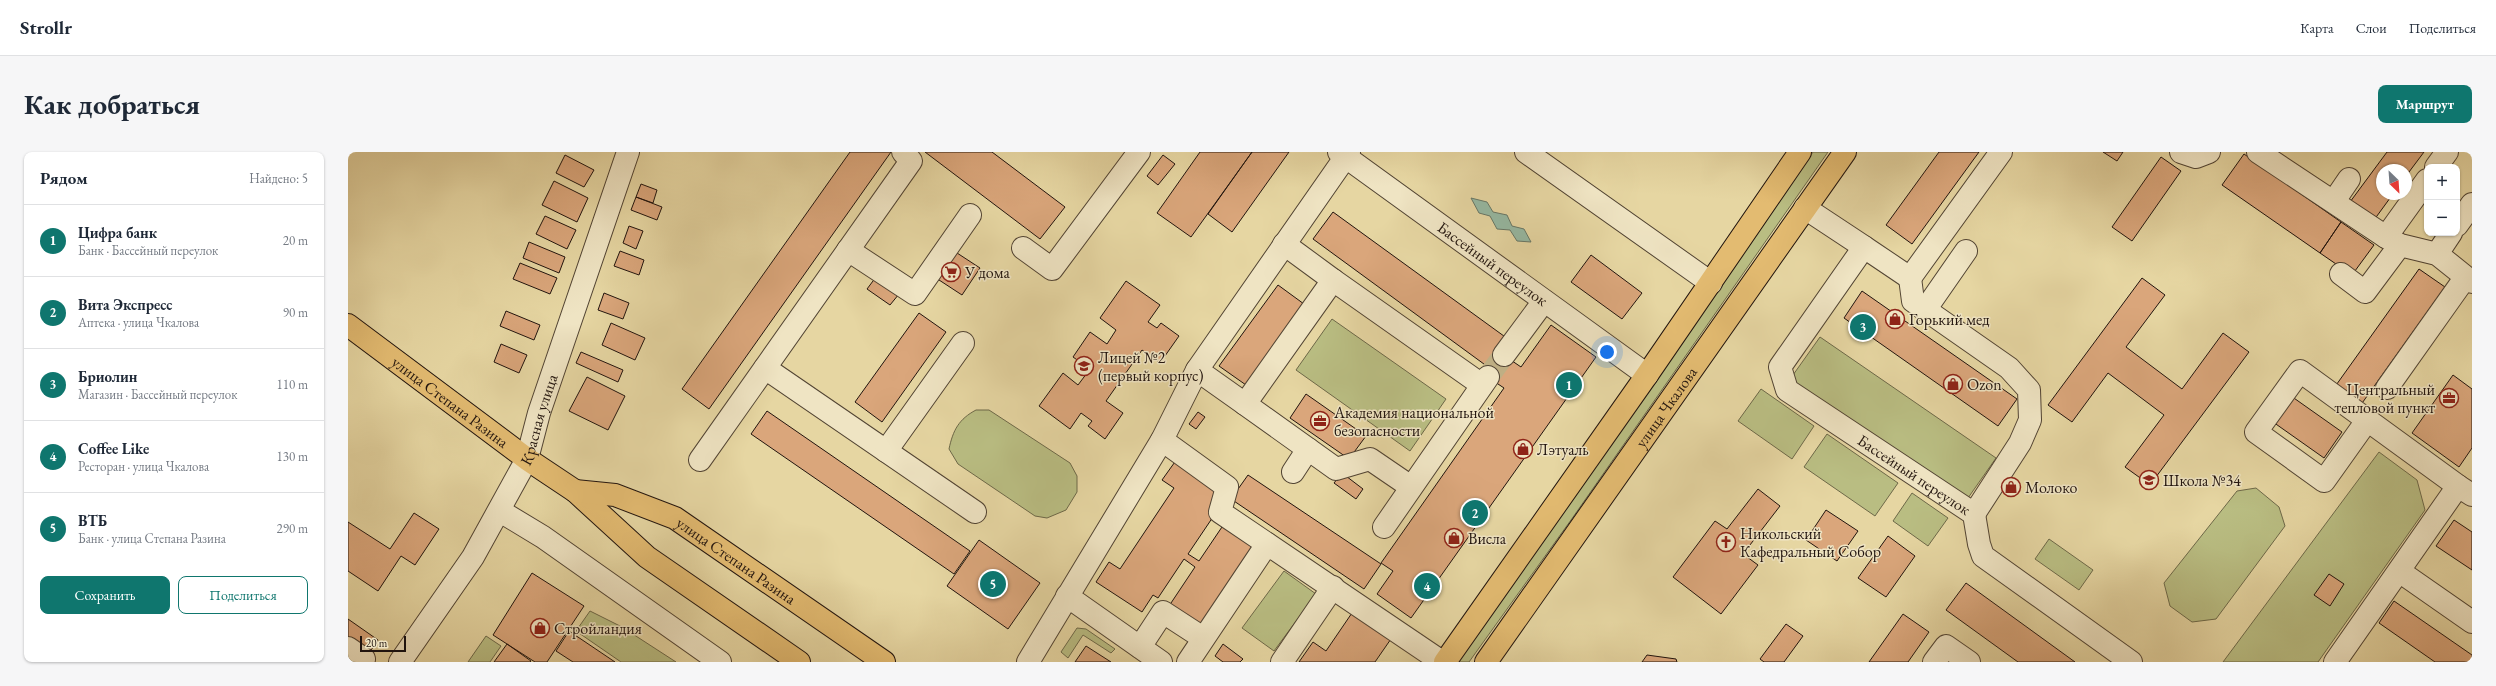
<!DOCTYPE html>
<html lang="ru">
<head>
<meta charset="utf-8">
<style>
	body { margin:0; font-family:"EB Garamond",serif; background:#f6f6f7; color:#1f2937 }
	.controls { position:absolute; right:12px; top:12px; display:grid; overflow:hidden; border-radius:8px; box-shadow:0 1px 3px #0004 }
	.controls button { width:36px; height:36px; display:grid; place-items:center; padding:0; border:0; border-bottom:1px solid #e0e1e3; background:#fff; color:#1f2937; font:20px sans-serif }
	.compass { position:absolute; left:2028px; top:12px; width:36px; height:36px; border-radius:50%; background:#fff; box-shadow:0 1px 3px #0004; rotate:155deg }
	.scale { position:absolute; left:12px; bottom:10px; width:46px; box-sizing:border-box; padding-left:4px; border:2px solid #21140e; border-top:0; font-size:11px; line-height:14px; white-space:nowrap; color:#21140e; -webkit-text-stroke:3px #efe4c3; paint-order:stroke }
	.you { position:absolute; left:1259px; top:200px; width:14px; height:14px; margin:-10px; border:3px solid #fff; border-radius:50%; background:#1a73e8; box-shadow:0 0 0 6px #1a73e833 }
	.badge { display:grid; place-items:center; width:26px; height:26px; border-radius:50%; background:#0f766e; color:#fff; font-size:13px; font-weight:700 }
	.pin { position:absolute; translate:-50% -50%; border:2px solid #fff; box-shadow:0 1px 4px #0006 }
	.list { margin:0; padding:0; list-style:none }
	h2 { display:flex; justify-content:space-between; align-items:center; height:52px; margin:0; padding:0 16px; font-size:17px }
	h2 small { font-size:13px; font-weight:400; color:#747a83 }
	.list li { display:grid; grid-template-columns:26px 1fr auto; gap:12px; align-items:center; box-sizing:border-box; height:72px; padding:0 16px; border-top:1px solid #e0e1e3 }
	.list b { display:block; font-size:15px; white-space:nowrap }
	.list p { margin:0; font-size:13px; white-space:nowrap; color:#747a83 }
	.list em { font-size:13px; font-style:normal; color:#747a83 }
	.actions { display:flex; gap:8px; padding:12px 16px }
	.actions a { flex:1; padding:9px 0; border:1px solid #0f766e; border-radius:8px; text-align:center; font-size:14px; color:#0f766e }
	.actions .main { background:#0f766e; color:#fff }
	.map { position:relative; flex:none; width:2124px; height:510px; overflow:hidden; border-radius:8px }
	header { display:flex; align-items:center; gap:24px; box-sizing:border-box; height:56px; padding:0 20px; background:#fff; border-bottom:1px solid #e0e1e3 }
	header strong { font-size:19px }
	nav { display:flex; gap:22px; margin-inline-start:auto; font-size:14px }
	.intro { display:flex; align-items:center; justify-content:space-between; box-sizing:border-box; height:96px; padding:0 24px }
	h1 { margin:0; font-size:28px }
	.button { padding:10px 18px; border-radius:8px; background:#0f766e; color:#fff; font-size:14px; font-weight:700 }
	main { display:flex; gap:24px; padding:0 24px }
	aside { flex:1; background:#fff; border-radius:8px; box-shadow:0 1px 3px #0004 }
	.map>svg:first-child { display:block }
	.green { fill:#b9bd82; stroke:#6d6848 }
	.water { fill:#96b9a3; stroke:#677767 }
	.building { fill:#daa67b; stroke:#21140e }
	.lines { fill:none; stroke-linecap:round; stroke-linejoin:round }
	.minor-tunnel { stroke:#bfaf84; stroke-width:22; stroke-dasharray:22 11; stroke-linecap:butt }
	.minor-casing { stroke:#524433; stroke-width:24 }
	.major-casing { stroke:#21140e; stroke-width:24 }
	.minor { stroke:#efe4c3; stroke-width:22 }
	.major { stroke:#e3bb71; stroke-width:22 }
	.labels { text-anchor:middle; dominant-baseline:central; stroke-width:3; stroke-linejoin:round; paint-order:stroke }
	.street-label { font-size:16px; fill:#21140e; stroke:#efe4c3 }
	.poi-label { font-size:16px; fill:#21140e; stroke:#efe4c3; text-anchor:start }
</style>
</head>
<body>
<header>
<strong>Strollr</strong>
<nav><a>Карта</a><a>Слои</a><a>Поделиться</a></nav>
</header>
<div class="intro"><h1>Как добраться</h1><a class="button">Маршрут</a></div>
<main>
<aside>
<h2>Рядом<small>Найдено: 5</small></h2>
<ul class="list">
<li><span class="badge">1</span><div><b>Цифра банк</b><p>Банк · Бассейный переулок</p></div><em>20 m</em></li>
<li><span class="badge">2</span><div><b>Вита Экспресс</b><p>Аптека · улица Чкалова</p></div><em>90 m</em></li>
<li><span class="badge">3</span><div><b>Бриолин</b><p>Магазин · Бассейный переулок</p></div><em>110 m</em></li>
<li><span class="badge">4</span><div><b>Coffee Like</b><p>Ресторан · улица Чкалова</p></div><em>130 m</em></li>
<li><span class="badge">5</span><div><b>ВТБ</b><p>Банк · улица Степана Разина</p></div><em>290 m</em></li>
</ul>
<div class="actions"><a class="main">Сохранить</a><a>Поделиться</a></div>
</aside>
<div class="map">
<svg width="2124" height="510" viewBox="0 0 2124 510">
	<rect width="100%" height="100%" fill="#e6d6a2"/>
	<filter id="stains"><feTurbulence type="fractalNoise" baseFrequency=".005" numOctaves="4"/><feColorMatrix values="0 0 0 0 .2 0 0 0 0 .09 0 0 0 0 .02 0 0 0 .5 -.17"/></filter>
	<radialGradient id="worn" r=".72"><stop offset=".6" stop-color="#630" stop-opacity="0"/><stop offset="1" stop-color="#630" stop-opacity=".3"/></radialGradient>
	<!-- green -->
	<path class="green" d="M1465 0H1480L1223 368 1121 510H1103L1309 224Z
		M984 167 1098 247 1062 299 948 218Z
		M1472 185 1648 306 1620 346 1448 232 1445 223Z
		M1413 237 1466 274 1444 307 1390 269Z
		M628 258H641L722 311 729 324V340L718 358 699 366 687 364 610 312 601 297C605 278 611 267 628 258Z
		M1479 282 1550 331 1527 364 1456 315Z
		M2031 300 2069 328 2077 358 1970 510H1875Z
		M1908 336 1931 355 1937 374 1868 467 1844 470 1822 454 1816 431 1889 339Z
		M1564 341 1600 366 1580 394 1545 369Z
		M1701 387 1745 418 1731 438 1687 407Z
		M936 419 968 442 926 499 894 476Z
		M242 459 274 475 328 510H273L228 479Z
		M729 476 738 477 767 497 763 501 735 483 720 506 713 500Z
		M138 484 153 494 142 510H120Z"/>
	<!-- water -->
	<path class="water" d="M1123 46 1139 50 1145 60 1159 63 1164 74 1176 77 1183 90 1169 89 1162 78 1149 77 1142 64 1131 61Z"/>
	<!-- building -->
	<path class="building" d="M502 0H543L361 257 334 237Z
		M577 0H644L717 55 692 87Z
		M852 0H904L843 85 809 61Z
		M904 0H941L884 80 860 62Z
		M1591 0H1631L1564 92 1538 73Z
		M1755 0H1775L1769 9Z
		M2039 0H2076L2058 24V18H2034V42H2045L2026 68 2002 50Z
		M1896 2 1993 70 1972 101 1874 33Z
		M217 3 246 18 236 35 208 21Z
		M815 3 827 12 810 33 799 24Z
		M1813 5 1833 19 1784 89 1764 75Z
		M206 29 240 46 229 70 194 53Z
		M293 32 309 38 305 51 288 45Z
		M288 45 314 55 309 68 283 58Z
		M985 60 1160 187 1140 215 965 87Z
		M197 64 228 78 219 97 188 82Z
		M1993 70 2026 93 2004 123 1972 101Z
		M281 74 295 79 288 97 275 91Z
		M181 90 217 105 211 121 175 106Z
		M272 99 296 108 291 123 266 114Z
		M606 99 632 116 614 143 588 126Z
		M1243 103 1294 141 1274 167 1223 130Z
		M172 111 209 126 202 142 165 127Z
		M2071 117 2097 135 2012 254 1986 236Z
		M528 125 551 142 542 153 519 137Z
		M1794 126 1817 143 1778 195 1834 237 1875 181 1901 200 1802 333 1777 315 1816 263 1760 221 1724 270 1700 253Z
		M778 129 812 153 800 170 809 176 813 171 831 184 812 211 794 198 758 249 775 261 757 287 740 274 744 269 733 261 722 277 691 254 715 221 730 233 742 217 725 205 742 180 759 192 768 178 752 166Z
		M930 133 956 152 898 233 871 214Z
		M1514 139 1669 247 1650 274 1496 166Z
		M256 141 281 151 275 167 250 158Z
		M158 159 192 173 186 188 152 174Z
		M571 161 598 180 534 270 507 250Z
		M263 171 297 186 287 208 254 193Z
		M1203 173 1248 205 1063 466 1029 442 1045 419 1033 411 1156 236 1135 222 1151 200 1173 215Z
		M153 192 179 203 171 221 146 210Z
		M233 200 275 218 270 230 228 211Z
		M2105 223 2124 237V296L2111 315 2064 281Z
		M239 225 277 244 260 278 221 259Z
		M958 242 1018 284 1001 307 942 266Z
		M1943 244 1994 280 1976 306 1925 270Z
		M419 259 622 399 606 422 403 282Z
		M850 260 857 265 848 277 841 272Z
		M829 307 876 339 869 359 840 402 851 409 876 372 907 392 851 474 821 454 847 415 836 407 810 446 805 443 794 460 748 430 761 410 772 417 826 336 814 328Z
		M994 321 1015 337 1008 347 986 331Z
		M900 323 1033 412 1016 437 883 347Z
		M1662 329 1668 333 1664 341 1657 337Z
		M1410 337 1432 354 1395 402 1410 413 1373 462 1325 425 1367 369 1379 377Z
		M1478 358 1510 379 1489 409 1458 388Z
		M66 361 91 377 67 413 53 404 30 439 0 419V370L42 397Z
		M2106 368 2124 380V418L2088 394Z
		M1540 384 1567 404 1538 445 1510 426Z
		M631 388 692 431 660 477 599 434Z
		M184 421 236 454 199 510H187L145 483Z
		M1981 422 1996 432 1982 454 1966 443Z
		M1618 431 1727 510H1670L1598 458Z
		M2046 449 2124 503V510H2087L2031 471Z
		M1006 458 1045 484 1027 510H951L965 490 978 499Z
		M1555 462 1581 480 1560 510H1521Z
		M0 467 30 488 21 501 0 486Z
		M1438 472 1455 484 1436 510H1416L1412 507Z
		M221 479 267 510H225L208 499Z
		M159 492 183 509 182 510H146Z
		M875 492 895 507 892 510H875L867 504Z
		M738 494 763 510H727Z
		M1299 503 1328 507 1329 510H1294Z"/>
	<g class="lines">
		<!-- minor-tunnel -->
		<path class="minor-tunnel" d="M1140 225 1156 203"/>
		<!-- minor casing -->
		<g class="minor-casing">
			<g id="minor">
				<path id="s1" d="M991 0 1299 223"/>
				<path d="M1178 0 1363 131"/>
				<path d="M1833 0 1848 5 1861 0"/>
				<path d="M1910 0 2038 85 2052 93 2089 102 2124 130"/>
				<path d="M2088 15 2099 0"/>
				<path d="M1986 49 2001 27"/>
				<path id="s2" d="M1457 56 1516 95 1432 215 1439 238 1626 362 1631 392 1635 404 1783 510"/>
				<path d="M2109 73 2124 52"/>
				<path d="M2038 85 2079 28"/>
				<path d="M1516 95 1562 126 1653 0"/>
				<path d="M675 96 704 117 791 0"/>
				<path d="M500 98 567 142 622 63"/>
				<path d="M2089 102 2103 81"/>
				<path d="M1993 122 2017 140 2052 93"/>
				<path d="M1562 126 1565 149 1661 216 1681 238 1682 268 1672 291 1626 362"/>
				<path d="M985 128 1134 233"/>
				<path d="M1577 158 1618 99"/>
				<path d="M1156 203 1196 149"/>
				<path d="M417 216 627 360"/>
				<path d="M849 218 897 252 985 128 936 92"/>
				<path d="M2039 236 2117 126"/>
				<path d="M897 252 988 317 1022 307 1063 335"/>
				<path d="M2018 270 1976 329 1908 280 1952 219 2110 334"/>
				<path d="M814 288 879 335 872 360 1094 510"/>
				<path d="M538 299 615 191"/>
				<path d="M352 308 563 9 555 0"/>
				<path d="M945 320 960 297"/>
				<path d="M152 359 195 385 372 510"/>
				<path d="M1036 375 1140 225"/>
				<path d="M2051 419 2124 470"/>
				<path d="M719 444 813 510"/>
				<path d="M792 495 815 460 855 486"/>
				<path d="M0 496 16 507"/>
				<path id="s3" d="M52 510 125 405 179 307 191 261 280 0"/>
				<path d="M680 510 814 288 849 218 1001 0"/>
				<path d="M840 510 919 392"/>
				<path d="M934 510 985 435"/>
				<path d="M1586 510 1598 494 1621 510"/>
				<path d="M1987 510 2110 334 2124 343"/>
			</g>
		</g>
		<!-- major casing -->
		<g class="major-casing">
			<g id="major">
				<path id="s4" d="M0 173 179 307 227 339 299 405 451 510"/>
				<path id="s5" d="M227 339 267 343 327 366 536 510"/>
				<path d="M1097 510 1299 223 1452 0"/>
				<path id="s6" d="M1138 510 1497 0"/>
			</g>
		</g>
		<!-- minor -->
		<use href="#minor" class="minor"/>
		<!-- major -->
		<use href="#major" class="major"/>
	</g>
	<!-- icons -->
	<defs>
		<g id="supermarket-ring" transform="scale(1)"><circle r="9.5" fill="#efe4c3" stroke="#8f2418" stroke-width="1.5"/><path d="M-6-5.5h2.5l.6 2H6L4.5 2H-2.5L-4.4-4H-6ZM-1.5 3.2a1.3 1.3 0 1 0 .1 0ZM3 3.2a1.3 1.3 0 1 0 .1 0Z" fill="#8f2418"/></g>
		<g id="shop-ring" transform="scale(1)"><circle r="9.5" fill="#efe4c3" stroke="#8f2418" stroke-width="1.5"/><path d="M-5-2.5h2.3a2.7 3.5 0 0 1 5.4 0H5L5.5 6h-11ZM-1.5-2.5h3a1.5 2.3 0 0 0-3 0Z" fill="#8f2418"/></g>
		<g id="school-ring" transform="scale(1)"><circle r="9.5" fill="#efe4c3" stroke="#8f2418" stroke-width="1.5"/><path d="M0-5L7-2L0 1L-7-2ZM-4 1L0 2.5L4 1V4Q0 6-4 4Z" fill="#8f2418"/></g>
		<g id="office-ring" transform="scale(1)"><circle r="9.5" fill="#efe4c3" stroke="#8f2418" stroke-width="1.5"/><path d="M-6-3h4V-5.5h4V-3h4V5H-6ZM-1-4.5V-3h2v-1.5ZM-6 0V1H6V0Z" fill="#8f2418"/></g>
		<g id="church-ring" transform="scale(1)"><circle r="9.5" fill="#efe4c3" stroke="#8f2418" stroke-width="1.5"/><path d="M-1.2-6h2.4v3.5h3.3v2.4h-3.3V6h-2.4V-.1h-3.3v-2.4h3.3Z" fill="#8f2418"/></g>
	</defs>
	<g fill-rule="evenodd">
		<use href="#supermarket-ring" x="603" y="120"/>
		<use href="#shop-ring" x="1547" y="167"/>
		<use href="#school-ring" x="736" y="214"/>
		<use href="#shop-ring" x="1605" y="232"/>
		<use href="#office-ring" x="2101" y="246"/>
		<use href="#office-ring" x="972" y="269"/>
		<use href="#shop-ring" x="1175" y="297"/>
		<use href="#school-ring" x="1801" y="328"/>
		<use href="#shop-ring" x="1663" y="335"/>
		<use href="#shop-ring" x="1106" y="386"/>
		<use href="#church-ring" x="1378" y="390"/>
		<use href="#shop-ring" x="192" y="476"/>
	</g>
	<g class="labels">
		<!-- street labels -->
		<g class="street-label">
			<text stroke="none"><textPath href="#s1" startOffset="190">Бассейный переулок</textPath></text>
			<text stroke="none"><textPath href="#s4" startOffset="128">улица Степана Разина</textPath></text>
			<text stroke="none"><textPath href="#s6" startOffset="312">улица Чкалова</textPath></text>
			<text stroke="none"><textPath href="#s3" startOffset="281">Красная улица</textPath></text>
			<text stroke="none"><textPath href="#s2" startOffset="394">Бассейный переулок</textPath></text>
			<text stroke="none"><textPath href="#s5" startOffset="179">улица Степана Разина</textPath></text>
		</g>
		<!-- poi labels -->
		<g class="poi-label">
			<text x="617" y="120">У дома</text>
			<text x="1561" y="167">Горький мед</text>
			<text x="750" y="205">Лицей №2<tspan x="750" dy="18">(первый корпус)</tspan></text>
			<text x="1619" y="232">Ozon</text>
			<text x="2087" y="237" text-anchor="end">Центральный<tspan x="2087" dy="18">тепловой пункт</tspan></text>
			<text x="986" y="260">Академия национальной<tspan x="986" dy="18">безопасности</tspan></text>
			<text x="1189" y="297">Лэтуаль</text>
			<text x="1815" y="328">Школа №34</text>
			<text x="1677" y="335">Молоко</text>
			<text x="1392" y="381">Никольский<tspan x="1392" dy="18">Кафедральный Собор</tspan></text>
			<text x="1120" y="386">Висла</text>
			<text x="206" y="476">Стройландия</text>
		</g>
	</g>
	<rect width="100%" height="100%" filter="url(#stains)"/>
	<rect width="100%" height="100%" fill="url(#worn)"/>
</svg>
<div class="controls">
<button>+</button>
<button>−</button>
</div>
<svg class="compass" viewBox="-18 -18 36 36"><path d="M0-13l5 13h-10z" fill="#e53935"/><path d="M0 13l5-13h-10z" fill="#747a83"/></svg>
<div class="scale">20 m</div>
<div class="you"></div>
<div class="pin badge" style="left:1221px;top:233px">1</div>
<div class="pin badge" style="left:1127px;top:361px">2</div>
<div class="pin badge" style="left:1515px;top:175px">3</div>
<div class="pin badge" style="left:1079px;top:434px">4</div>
<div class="pin badge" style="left:645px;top:432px">5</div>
</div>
</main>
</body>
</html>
